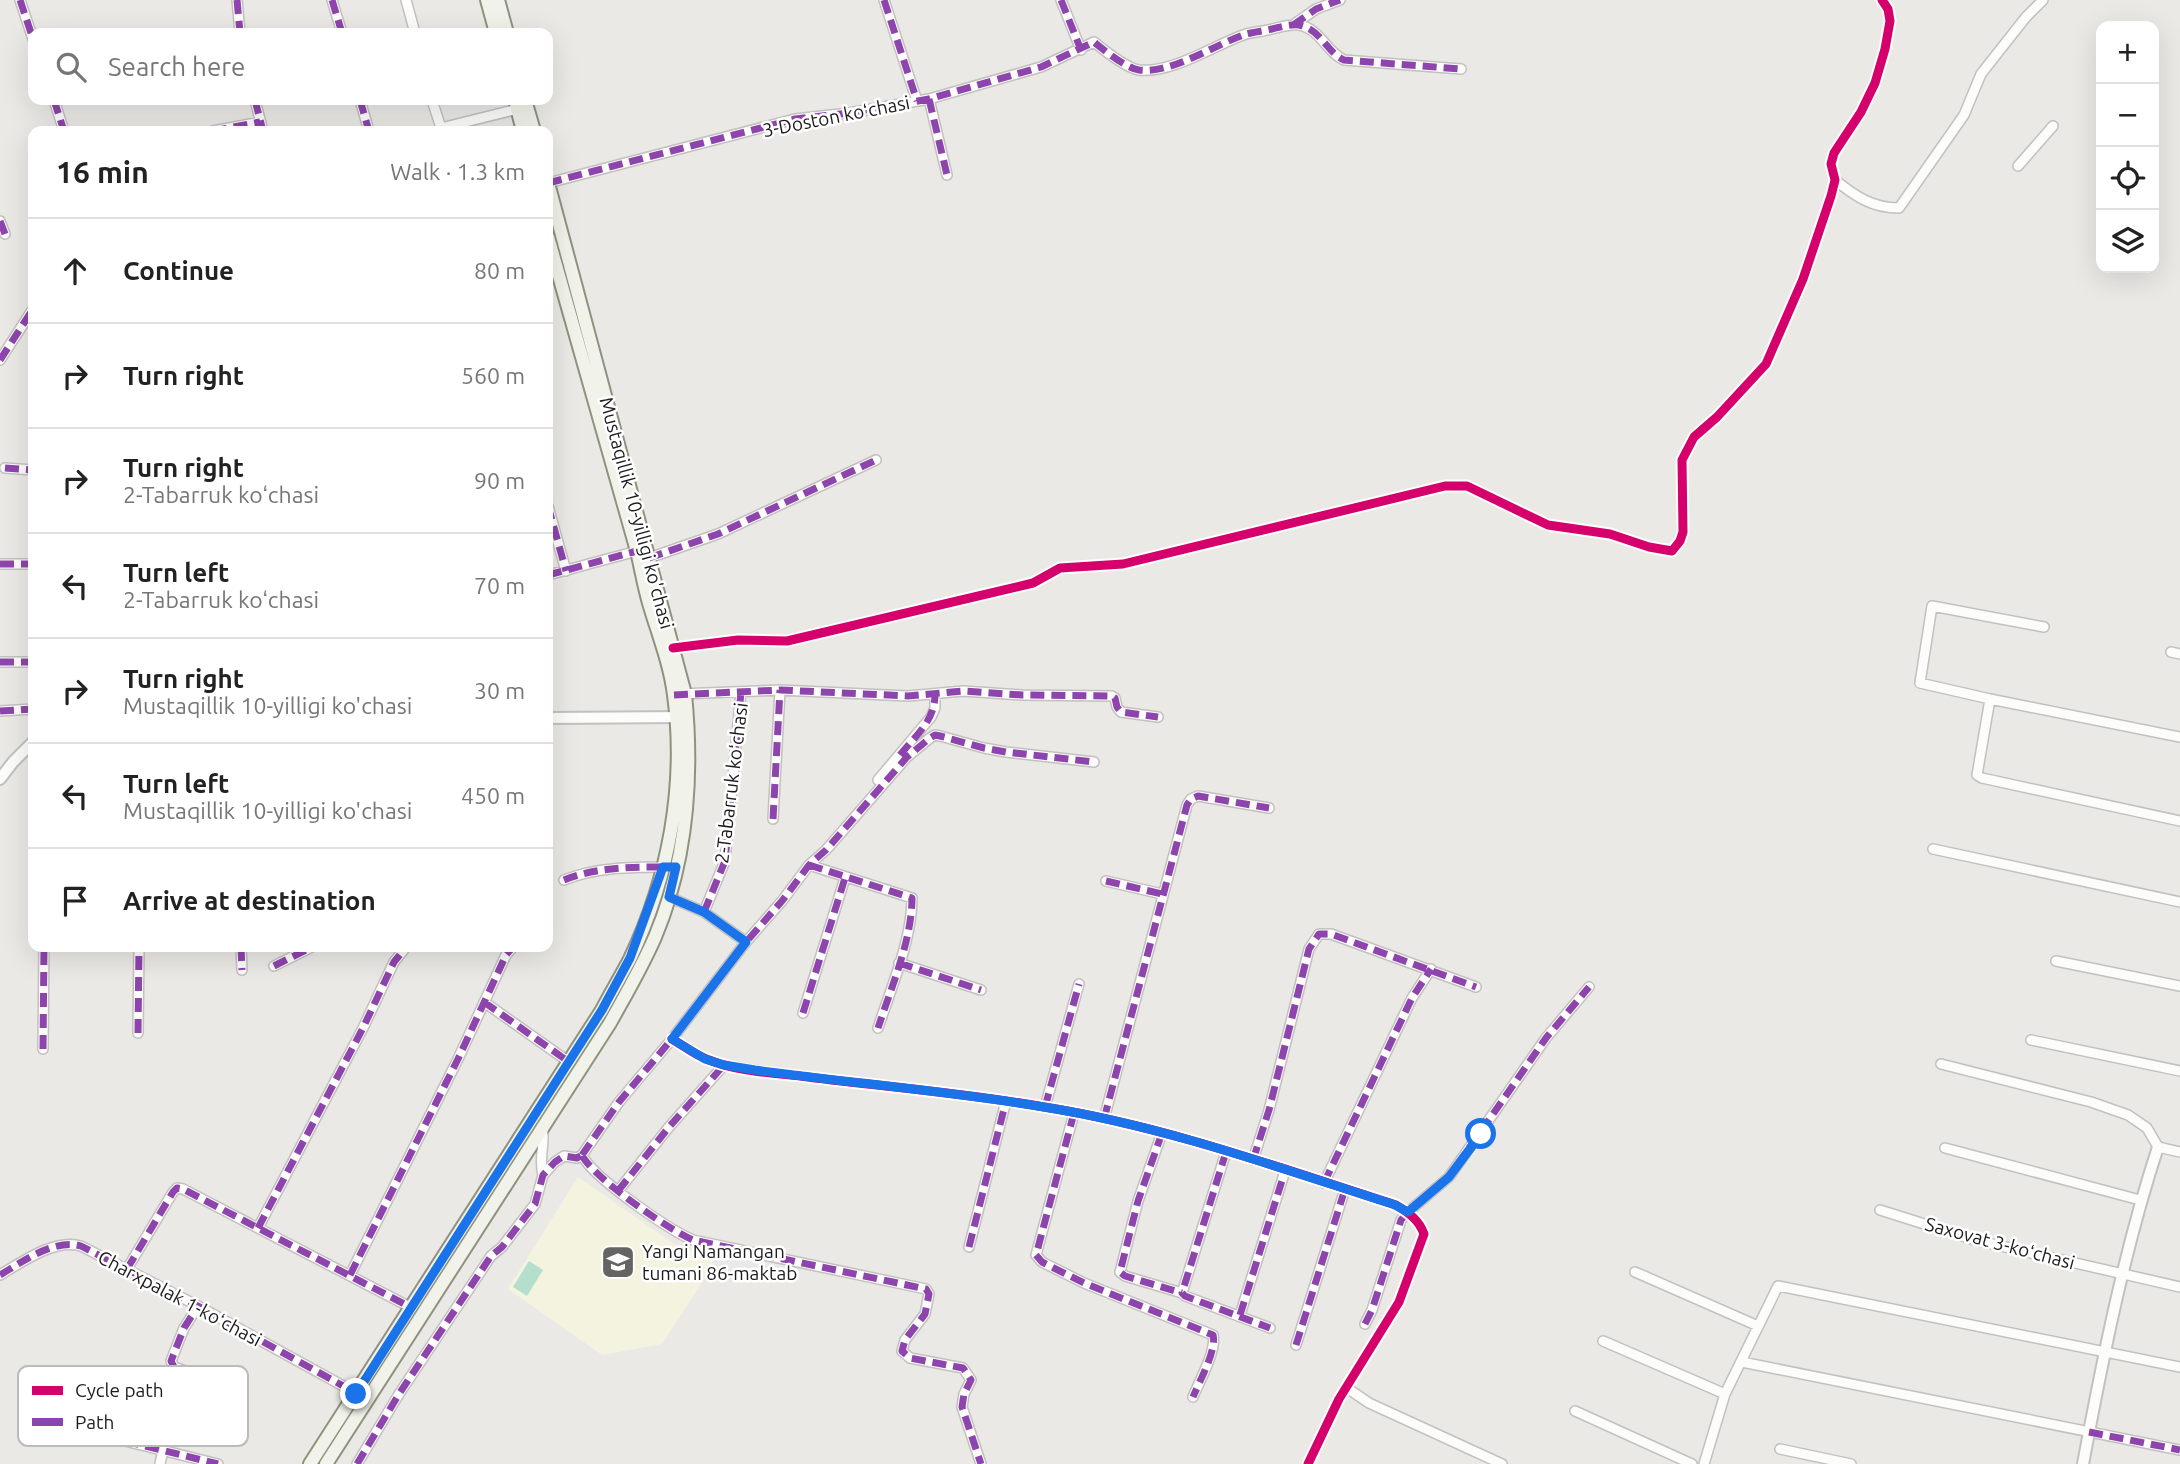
<!DOCTYPE html>
<html lang="en">
<head>
<meta charset="utf-8">
<style>
	body { margin:0; font-family:Ubuntu,sans-serif; background:#f2f2f2; color:#222 }
	.controls { position:absolute; right:21px; top:21px; display:grid; overflow:hidden; border-radius:14px; box-shadow:0 7px 28px #0002 }
	.controls button { width:63px; height:63px; display:grid; place-items:center; padding:0; border:0; border-bottom:2px solid #e0e0e0; background:#fff; color:#222; font:35px sans-serif }
	.stop { position:absolute; width:21px; height:21px; margin:-16px; border:5px solid #1a73e8; border-radius:50%; background:#fff }
	.stop.end { background:#1a73e8; border-color:#fff; box-shadow:0 2px 7px #0008 }
	.list { margin:0; padding:0; list-style:none }
	h2 { display:flex; justify-content:space-between; align-items:center; height:91px; margin:0; padding:0 28px; font-size:30px }
	h2 small { font-size:23px; font-weight:400; color:#767676 }
	.list li { display:grid; grid-template-columns:46px 1fr auto; gap:21px; align-items:center; box-sizing:border-box; height:105px; padding:0 28px; border-top:2px solid #e0e0e0 }
	.list b { display:block; font-size:26px; white-space:nowrap }
	.list p { margin:0; font-size:23px; white-space:nowrap; color:#767676 }
	.list em { font-size:23px; font-style:normal; color:#767676 }
	.icon { flex:none; width:38px; height:38px; fill:none; stroke:currentColor; stroke-width:2; stroke-linecap:round; stroke-linejoin:round }
	.map { position:relative; flex:none; width:2180px; height:1464px; overflow:hidden }
	.search { position:absolute; background:#fff; box-shadow:0 7px 28px #0002; left:28px; top:28px; width:525px; height:77px; display:flex; align-items:center; gap:18px; box-sizing:border-box; padding:0 24px; border-radius:14px; color:#767676; font-size:26px }
	.panel { position:absolute; background:#fff; box-shadow:0 7px 28px #0002; left:28px; top:126px; width:525px; height:826px; border-radius:14px }
	.map>svg:first-child { display:block }
	.education { fill:#f4f3e0 }
	.pitch { fill:#b4dfcd }
	.lines { fill:none; stroke-linecap:round; stroke-linejoin:round }
	.minor-casing { stroke:#c2c1bf; stroke-width:12 }
	.tertiary-casing { stroke:#c2c1bf; stroke-width:14 }
	.secondary-casing { stroke:#90927f; stroke-width:16 }
	.minor { stroke:#fcfcfb; stroke-width:9 }
	.tertiary { stroke:#fcfcfb; stroke-width:10 }
	.secondary { stroke:#f1f2e9; stroke-width:12 }
	.quiet { stroke:#8e44ad; stroke-width:7; stroke-dasharray:14 7; stroke-linecap:butt }
	.cycleway-casing { stroke:#fff; stroke-width:13 }
	.cycleway { stroke:#d6006c; stroke-width:9 }
	.route { stroke:#1a73e8; stroke-width:9 }
	.labels { text-anchor:middle; dominant-baseline:central; stroke-width:5; stroke-linejoin:round; paint-order:stroke }
	.street-label { font-size:19px; fill:#1c1c1c; stroke:#fff }
	.poi-label { font-size:19px; fill:#1c1c1c; stroke:#fff; text-anchor:start }
	.key { fill:#fff; stroke:#bbb; stroke-width:2 }
	.key-label { font-size:19px; fill:#1c1c1c }
</style>
</head>
<body>
<div class="map">
<svg width="2180" height="1464" viewBox="0 0 2180 1464">
	<rect width="100%" height="100%" fill="#ebe9e5"/>
	<!-- education -->
	<path class="education" d="M578 1177 680 1248 714 1255 711 1269 662 1344 602 1355 508 1289Z"/>
	<!-- pitch -->
	<path class="pitch" d="M529 1261 543 1270 527 1296 513 1287Z"/>
	<g class="lines">
		<!-- minor casing -->
		<g class="minor-casing">
			<path id="minor" d="M20 0 33 39
				M237 0 240 33
				M332 0 342 33
				M406 0 415 33
				M884 0 917 101
				M1061 0 1081 50
				M1293 25 1316 9 1340 0
				M929 99 947 175
				M54 100 64 131
				M255 100 263 131
				M360 100 369 131
				M432 100 441 128 518 109
				M213 131 260 122
				M2018 166 2053 126
				M1835 180C1855 196 1872 208 1899 208L1964 115 1981 74 2026 17 2043 0
				M548 183 795 119 849 113 929 99 1041 67 1094 42C1105 51 1126 68 1139 70 1172 74 1216 44 1246 34 1254 32 1264 31 1272 29 1281 27 1290 24 1299 25 1321 29 1326 52 1344 60L1461 69
				M0 221 5 234
				M0 360 33 309
				M5 468 33 470
				M548 506 566 571
				M649 558 718 534 876 460
				M0 564H33
				M548 575 637 551
				M2044 627 1932 606 1920 683 1990 699 2180 737
				M673 648 738 640 787 641 1033 583 1060 568 1123 564 1445 486H1467L1548 525 1610 534 1649 547 1672 551 1680 541 1683 532 1682 460 1694 437 1717 417 1766 364 1803 279 1831 196 1835 180 1831 164 1834 153 1861 112 1875 83 1885 49 1890 21 1888 9 1882 0
				M2171 652 2180 654
				M0 662H33
				M679 694 780 690 908 696 963 691 1022 695 1112 696 1115 698 1117 707 1121 712 1158 717
				M1990 699 1977 775 1982 778 2180 821
				M0 711 33 709
				M878 780 931 717 935 708V694
				M773 819 780 690
				M1933 849 2180 902
				M809 865 912 898C912 940 891 988 878 1028
				M564 880C596 867 632 867 667 867
				M1106 881 1162 894
				M669 897 704 912 746 942
				M704 912 725 861 741 692
				M241 947 242 970
				M2056 961 2180 986
				M899 963 981 990
				M274 966 312 947
				M484 1002 569 1062
				M803 1013 845 878
				M138 1033 139 947
				M672 1039C684 1046 696 1056 709 1060 739 1072 775 1073 808 1077 886 1087 966 1093 1044 1107 1164 1126 1280 1168 1396 1205 1409 1213 1419 1220 1424 1234L1399 1302 1339 1399 1308 1464
				M2031 1040 2180 1071
				M43 1049 44 947
				M1941 1064 2091 1102 2128 1115 2147 1128 2158 1147 2180 1152
				M1045 1107 1079 984
				M1074 1113 1036 1255 1042 1262 1084 1283 1213 1335C1217 1350 1199 1382 1193 1397
				M1104 1119 1187 805 1191 799 1198 796 1269 808
				M542 1126C546 1144 538 1157 543 1175
				M1162 1133 1138 1201 1120 1272 1125 1276 1182 1293
				M1945 1148 2140 1200
				M1226 1152 1182 1293 1185 1296 1270 1328
				M582 1155 619 1102 672 1039 746 942 782 901 809 865 826 850 907 757 930 738 935 735 940 736 984 748 1006 752 1094 762
				M582 1155C592 1177 669 1230 693 1240L926 1289 929 1294 925 1314 905 1340 902 1351 910 1358 963 1368 971 1380 964 1394 962 1407 981 1464
				M1253 1160 1269 1110 1309 949 1319 934H1331L1476 987
				M1324 1183 1412 998 1431 969
				M618 1191 669 1127 724 1065
				M1880 1210 1975 1240 2180 1287
				M258 1228 363 1028 394 962 406 947
				M969 1247 1006 1101
				M127 1269 173 1192 177 1188 183 1189 410 1307
				M1635 1272 1758 1326
				M0 1275C22 1262 55 1238 81 1246L198 1306 356 1393
				M350 1275 458 1059 506 955 513 947
				M1240 1315 1285 1171
				M1365 1324 1372 1310 1401 1220 1408 1212 1449 1177 1546 1038 1589 987
				M1603 1341 1725 1394
				M1296 1345 1345 1189
				M1742 1362 2180 1450
				M194 1374 174 1367 171 1361 184 1328 198 1306
				M1347 1388 1369 1403 1502 1464
				M1575 1411 1692 1464
				M125 1441 218 1464
				M1780 1449 1851 1464
				M160 1464 163 1450
				M357 1464 399 1394 491 1256 502 1247 535 1204 543 1175 555 1162 564 1156 577 1158 582 1155
				M1704 1464 1725 1394 1778 1286 2180 1367"/>
		</g>
		<!-- tertiary casing -->
		<g class="tertiary-casing">
			<path id="tertiary" d="M548 718 685 717
				M0 779 13 762 33 742
				M2083 1464C2103 1357 2124 1251 2158 1147"/>
		</g>
		<!-- secondary casing -->
		<g class="secondary-casing">
			<path id="secondary" d="M487 0 496 33
				M498 0 507 33
				M515 100 523 131
				M525 100 534 131
				M310 1464 602 1010C611 993 621 976 630 959 669 877 686 785 674 695 670 663 658 634 649 603 644 586 641 568 637 551L548 237
				M326 1464 610 1023C626 994 642 967 655 937 687 861 693 775 685 694L548 183"/>
		</g>
		<!-- minor -->
		<use href="#minor" class="minor"/>
		<!-- tertiary -->
		<use href="#tertiary" class="tertiary"/>
		<!-- secondary -->
		<use href="#secondary" class="secondary"/>
		<!-- quiet -->
		<path class="quiet" d="M20 0 33 39
			M237 0 240 33
			M332 0 342 33
			M884 0 917 101
			M1061 0 1081 50
			M1293 25 1316 9 1340 0
			M929 99 947 175
			M54 100 64 131
			M255 100 263 131
			M360 100 369 131
			M213 131 260 122
			M548 183 795 119 849 113 929 99 1041 67 1094 42C1105 51 1126 68 1139 70 1172 74 1216 44 1246 34 1254 32 1264 31 1272 29 1281 27 1290 24 1299 25 1321 29 1326 52 1344 60L1461 69
			M0 221 5 234
			M0 360 33 309
			M5 468 33 470
			M548 506 566 571
			M649 558 718 534 876 460
			M0 564H33
			M548 575 637 551
			M0 662H33
			M674 695 780 690 908 696 963 691 1022 695 1112 696 1115 698 1117 707 1121 712 1158 717
			M0 711 33 709
			M900 755C916 735 935 721 935 694
			M773 819 780 690
			M809 865 912 898C912 940 891 988 878 1028
			M564 880C599 866 638 867 676 867
			M1106 881 1162 894
			M669 897 704 912 746 942
			M704 912 725 861 741 692
			M241 947 242 970
			M899 963 981 990
			M274 966 312 947
			M484 1002 569 1062
			M803 1013 845 878
			M138 1033 139 947
			M43 1049 44 947
			M1045 1107 1079 984
			M1074 1113 1036 1255 1042 1262 1084 1283 1213 1335C1217 1350 1199 1382 1193 1397
			M1104 1119 1187 805 1191 799 1198 796 1269 808
			M1162 1133 1138 1201 1120 1272 1125 1276 1182 1293
			M1226 1152 1182 1293 1185 1296 1270 1328
			M582 1155 619 1102 672 1039 746 942 782 901 809 865 826 850 907 757 930 738 935 735 940 736 984 748 1006 752 1094 762
			M582 1155C592 1177 669 1230 693 1240L926 1289 929 1294 925 1314 905 1340 902 1351 910 1358 963 1368 971 1380 964 1394 962 1407 981 1464
			M1253 1160 1269 1110 1309 949 1319 934H1331L1476 987
			M1324 1183 1412 998 1431 969
			M618 1191 669 1127 724 1065
			M258 1228 363 1028 394 962 406 947
			M969 1247 1006 1101
			M127 1269 173 1192 177 1188 183 1189 410 1307
			M0 1275C22 1262 55 1238 81 1246L198 1306 356 1393
			M350 1275 458 1059 506 955 513 947
			M1240 1315 1285 1171
			M1365 1324 1372 1310 1401 1220 1408 1212 1449 1177 1546 1038 1589 987
			M1296 1345 1345 1189
			M194 1374 174 1367 171 1361 184 1328 198 1306
			M2089 1432 2180 1450
			M125 1441 218 1464
			M357 1464 399 1394 491 1256 502 1247 535 1204 543 1175 555 1162 564 1156 577 1158 582 1155"/>
		<!-- cycleway casing -->
		<g class="cycleway-casing">
			<path id="cycleway" d="M673 648 738 640 787 641 1033 583 1060 568 1123 564 1445 486H1467L1548 525 1610 534 1649 547 1672 551 1680 541 1683 532 1682 460 1694 437 1717 417 1766 364 1803 279 1831 196 1835 180 1831 164 1834 153 1861 112 1875 83 1885 49 1890 21 1888 9 1882 0
				M672 1039C684 1046 696 1056 709 1060 739 1072 775 1073 808 1077 886 1087 966 1093 1044 1107 1164 1126 1280 1168 1396 1205 1409 1213 1419 1220 1424 1234L1399 1302 1339 1399 1308 1464"/>
		</g>
		<!-- cycleway -->
		<use href="#cycleway" class="cycleway"/>
	</g>
	<g class="lines">
		<!-- route -->
		<path class="route" d="M356 1394 602 1010 630 958 663 867H676L669 897 704 912 746 942 672 1039 705 1059 724 1065 755 1070C851 1083 948 1091 1044 1107 1164 1126 1280 1168 1395 1205L1408 1212 1449 1177 1481 1134"/>
	</g>
	<!-- icons -->
	<defs>
		<g id="school-square" transform="scale(1.75)"><rect x="-9" y="-9" width="18" height="18" rx="4" fill="#646462" stroke="#fff"/><path d="M0-5L7-2L0 1L-7-2ZM-4 1L0 2.5L4 1V4Q0 6-4 4Z" fill="#fff"/></g>
	</defs>
	<g fill-rule="evenodd">
		<use href="#school-square" x="618" y="1262"/>
	</g>
	<g class="labels">
		<!-- street labels -->
		<g class="street-label">
			<text transform="translate(836 116) rotate(-11)">3-Doston koʻchasi</text>
			<text transform="translate(637 513) rotate(75)">Mustaqillik 10-yilligi ko'chasi</text>
			<text transform="translate(731 783) rotate(-83)">2-Tabarruk koʻchasi</text>
			<text transform="translate(2000 1243) rotate(15)">Saxovat 3-koʻchasi</text>
			<text transform="translate(180 1298) rotate(28)">Charxpalak 1-koʻchasi</text>
		</g>
		<!-- poi labels -->
		<g class="poi-label">
			<text x="642" y="1251">Yangi Namangan<tspan x="642" dy="22">tumani 86-maktab</tspan></text>
		</g>
	</g>
	<!-- legend -->
	<rect x="18" y="1366" width="230" height="80" rx="10" class="key"/>
	<rect x="32" y="1386" width="31" height="9" fill="#d6006c"/>
	<rect x="32" y="1418" width="31" height="8" fill="#8e44ad"/>
	<g class="key-label">
		<text x="75" y="1397">Cycle path</text>
		<text x="75" y="1429">Path</text>
	</g>
</svg>
<div class="controls">
<button>+</button>
<button>−</button>
<button><svg class="icon" aria-label="locate" viewBox="0 0 24 24"><circle cx="12" cy="12" r="6"/><path d="M12 2v4M12 18v4M2 12h4M18 12h4"/></svg></button>
<button><svg class="icon" aria-label="layers" viewBox="0 0 24 24"><path d="M12 4l9 5-9 5-9-5zM3 14l9 5 9-5"/></svg></button>
</div>
<div class="stop" style="left:1481px;top:1134px"></div>
<div class="stop end" style="left:356px;top:1394px"></div>
<div class="search"><svg class="icon" aria-label="search" viewBox="0 0 24 24"><circle cx="10" cy="10" r="6"/><path d="M15 15l6 6"/></svg>Search here</div>
<section class="panel">
<h2>16 min<small>Walk · 1.3 km</small></h2>
<ul class="list">
<li><svg class="icon" aria-label="ahead" viewBox="0 0 24 24"><path d="M12 20V5M6 11l6-6 6 6"/></svg><div><b>Continue</b></div><em>80 m</em></li>
<li><svg class="icon" aria-label="right" viewBox="0 0 24 24"><path d="M7 20v-9h11M14 6l5 5-5 5"/></svg><div><b>Turn right</b></div><em>560 m</em></li>
<li><svg class="icon" aria-label="right" viewBox="0 0 24 24"><path d="M7 20v-9h11M14 6l5 5-5 5"/></svg><div><b>Turn right</b><p>2-Tabarruk koʻchasi</p></div><em>90 m</em></li>
<li><svg class="icon" aria-label="left" viewBox="0 0 24 24"><path d="M17 20v-9H6M10 6l-5 5 5 5"/></svg><div><b>Turn left</b><p>2-Tabarruk koʻchasi</p></div><em>70 m</em></li>
<li><svg class="icon" aria-label="right" viewBox="0 0 24 24"><path d="M7 20v-9h11M14 6l5 5-5 5"/></svg><div><b>Turn right</b><p>Mustaqillik 10-yilligi ko'chasi</p></div><em>30 m</em></li>
<li><svg class="icon" aria-label="left" viewBox="0 0 24 24"><path d="M17 20v-9H6M10 6l-5 5 5 5"/></svg><div><b>Turn left</b><p>Mustaqillik 10-yilligi ko'chasi</p></div><em>450 m</em></li>
<li><svg class="icon" aria-label="arrive" viewBox="0 0 24 24"><path d="M6 21V4h12l-3 4 3 4H6"/></svg><div><b>Arrive at destination</b></div></li>
</ul>
</section>
</div>
</body>
</html>
